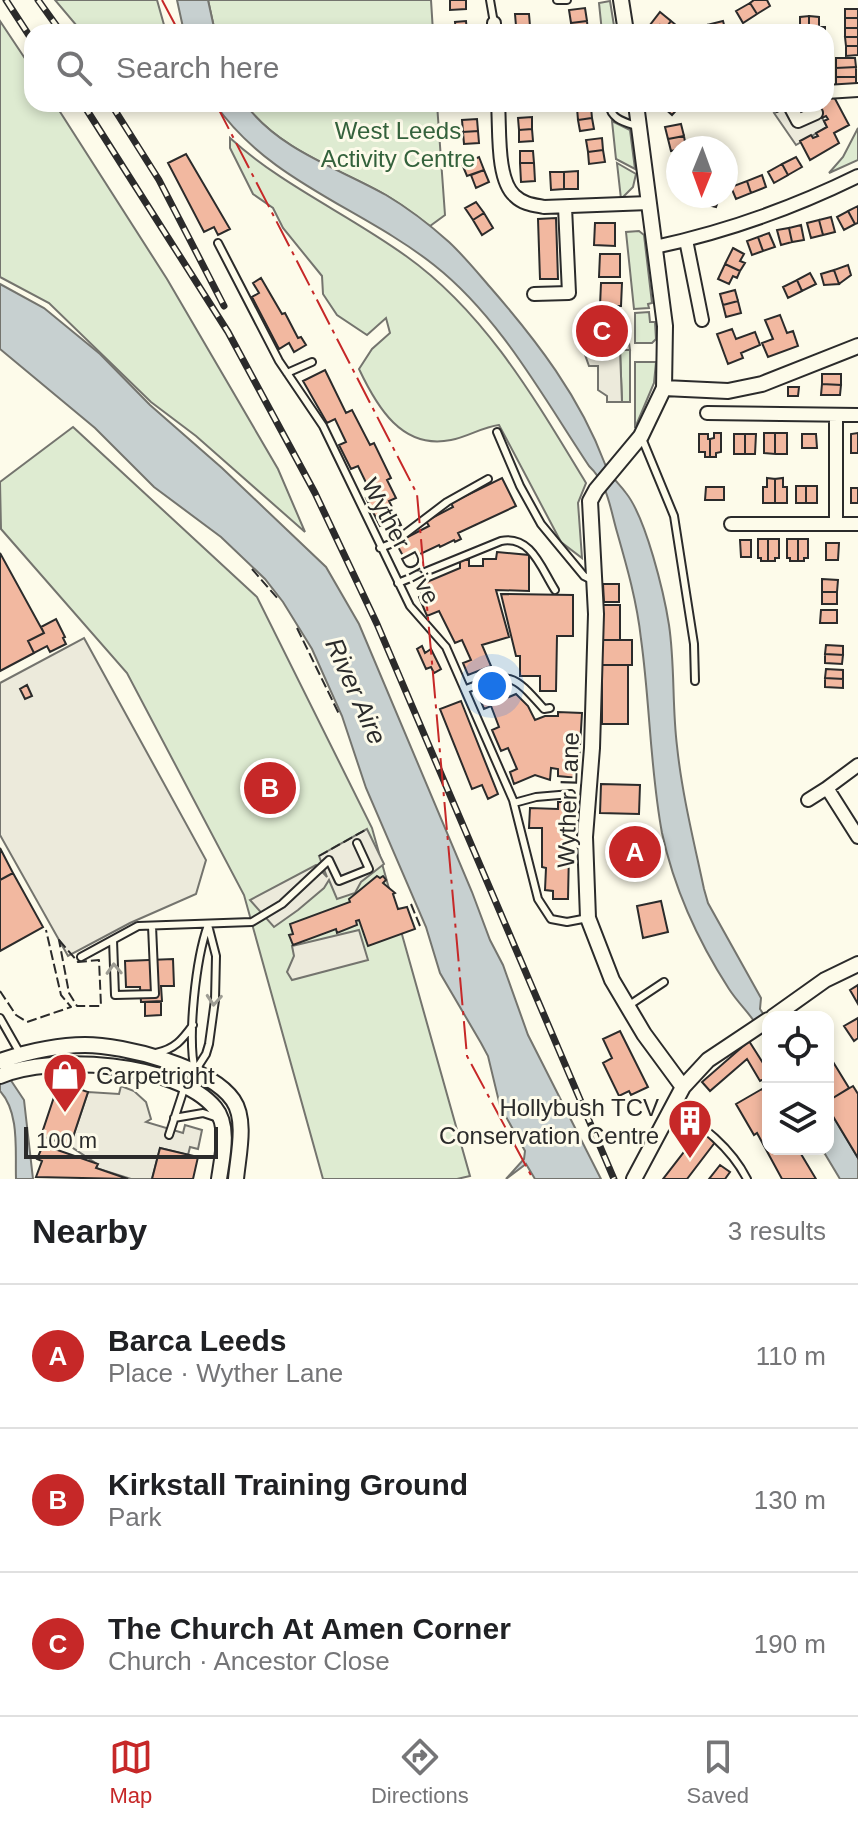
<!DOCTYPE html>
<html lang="en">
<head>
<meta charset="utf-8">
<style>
	body { margin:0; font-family:Arial,sans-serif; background:#f2f2f2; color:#202124 }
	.controls { position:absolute; right:24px; bottom:24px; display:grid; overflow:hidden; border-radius:16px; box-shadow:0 4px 12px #0003 }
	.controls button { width:72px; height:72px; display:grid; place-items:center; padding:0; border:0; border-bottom:2px solid #e0e0e0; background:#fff; color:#202124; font:40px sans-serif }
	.compass { position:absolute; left:666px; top:136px; width:72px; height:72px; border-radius:50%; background:#fff; box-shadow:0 4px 12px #0003; rotate:181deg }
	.scale { position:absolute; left:24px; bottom:20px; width:194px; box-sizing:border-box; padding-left:8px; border:4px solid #2b2b2b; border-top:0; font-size:22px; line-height:28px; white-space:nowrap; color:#2b2b2b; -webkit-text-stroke:6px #fdfbea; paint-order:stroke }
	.you { position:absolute; left:492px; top:686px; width:28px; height:28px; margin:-20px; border:6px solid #fff; border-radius:50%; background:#1a73e8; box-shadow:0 0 0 12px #1a73e833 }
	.badge { display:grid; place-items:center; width:52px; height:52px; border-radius:50%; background:#c62828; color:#fff; font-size:26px; font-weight:700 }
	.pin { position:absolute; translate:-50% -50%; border:4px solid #fff; box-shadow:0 2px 8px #0006 }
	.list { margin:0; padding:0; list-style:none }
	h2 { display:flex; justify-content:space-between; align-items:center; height:104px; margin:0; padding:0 32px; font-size:34px }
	h2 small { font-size:26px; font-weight:400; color:#757577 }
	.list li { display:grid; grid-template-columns:52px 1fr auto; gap:24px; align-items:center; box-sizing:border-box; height:144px; padding:0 32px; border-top:2px solid #e0e0e0 }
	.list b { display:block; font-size:30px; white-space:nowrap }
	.list p { margin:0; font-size:26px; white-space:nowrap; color:#757577 }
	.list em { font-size:26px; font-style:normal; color:#757577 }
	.icon { flex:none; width:44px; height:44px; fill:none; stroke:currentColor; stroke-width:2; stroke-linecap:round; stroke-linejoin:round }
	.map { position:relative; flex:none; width:858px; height:1179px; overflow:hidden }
	.search { position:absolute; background:#fff; box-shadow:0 4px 12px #0003; left:24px; right:24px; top:24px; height:88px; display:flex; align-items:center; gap:20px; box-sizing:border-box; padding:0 28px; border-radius:24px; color:#757577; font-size:30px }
	.sheet { height:536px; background:#fff }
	nav { display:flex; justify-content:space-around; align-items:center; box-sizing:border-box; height:112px; border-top:2px solid #e0e0e0; background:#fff; font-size:22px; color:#757577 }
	nav a { display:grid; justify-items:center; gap:4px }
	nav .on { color:#c62828 }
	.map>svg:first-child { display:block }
	.green { fill:#deebd1; stroke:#74746e; stroke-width:2 }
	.parking { fill:#eceadb; stroke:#74746e; stroke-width:2 }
	.water { fill:#c7d0d0; stroke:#74746e; stroke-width:2 }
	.building { fill:#f2b8a0; stroke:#2b2b2b; stroke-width:2 }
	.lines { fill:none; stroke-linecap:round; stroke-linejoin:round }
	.service-casing { stroke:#2b2b2b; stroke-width:10 }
	.minor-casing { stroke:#2b2b2b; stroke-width:16 }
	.tertiary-casing { stroke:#2b2b2b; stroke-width:18 }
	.service { stroke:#fdfbea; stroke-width:6 }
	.minor { stroke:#fdfbea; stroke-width:12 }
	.tertiary { stroke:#fdfbea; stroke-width:14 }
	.rail-casing { stroke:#2b2b2b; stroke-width:7 }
	.rail { stroke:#fdfbea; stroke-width:4; stroke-dasharray:12; stroke-linecap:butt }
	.fence { stroke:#2b2b2b; stroke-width:2; stroke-dasharray:10 4; stroke-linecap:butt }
	.power { stroke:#c62828; stroke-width:2; stroke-dasharray:28 6 4 6; stroke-linecap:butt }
	.oneway { stroke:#9e9d94 }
	.labels { text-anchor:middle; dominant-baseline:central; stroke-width:6; stroke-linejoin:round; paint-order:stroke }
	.park-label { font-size:24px; fill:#34623c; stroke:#fdfbea }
	.street-label { font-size:24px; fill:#2b2b2b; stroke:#fdfbea }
	.poi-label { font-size:24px; fill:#2b2b2b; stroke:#fdfbea; text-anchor:start }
	.water-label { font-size:26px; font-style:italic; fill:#2b2b2b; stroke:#fdfbea }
</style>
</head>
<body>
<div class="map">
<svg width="858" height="1179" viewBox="0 0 858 1179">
	<rect width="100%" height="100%" fill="#fdfbea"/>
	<!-- green -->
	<path class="green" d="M55 0H157L166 32H82Z
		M208 0H431L433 32H215Z
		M610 1 615 32H602L599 3Z
		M0 21 32 69V104H55L167 279 278 469 305 532 196 436 151 402 49 303 0 277Z
		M245 104H437L445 215 430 226C415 215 400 203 384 194 335 167 280 150 245 104Z
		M612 121 630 130 635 169 616 159Z
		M858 128V160L829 173 843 157Z
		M230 138C283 186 348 214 406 256 486 313 536 401 586 483L578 503 582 558 561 542 499 425C482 427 468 437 451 440 402 450 377 407 359 369L372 349 390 333 386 318 367 335 337 315 323 294 322 276 283 228 273 208 253 194 230 148Z
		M617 163 636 174 633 187 621 199Z
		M639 231 644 235 652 303 648 304 649 308 634 309 626 232Z
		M649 312 650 322H655L656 339 652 343H635V313Z
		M620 350H630V402H622Z
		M635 362H656L654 383 635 428Z
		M73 427 257 597 372 828 470 1176 457 1179H323L244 895 127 673 1 529 0 482Z"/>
	<!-- parking -->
	<path class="parking" d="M785 104H815L827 127 796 145 774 113 787 107Z
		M618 328H627L630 350H620L622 402H607V396L598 390V366H589L583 349 582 335H589L590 348 607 347V341H618Z
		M84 638 206 860 196 894 130 923 68 956 0 835V683Z
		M367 829 384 864 361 882 355 893 337 899 329 880 324 888 298 910 274 927 250 900 316 865 327 877 319 856Z
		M359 930 368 960 292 980 287 972 294 956 292 946Z
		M121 1086 134 1091 146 1102 151 1119 146 1122 183 1133 185 1125 202 1130 198 1149 190 1147 188 1155 160 1148 152 1179H131L96 1168 97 1164 70 1146 88 1092 119 1094Z"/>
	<!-- water -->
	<path class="water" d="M177 0H208L215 32H184Z
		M215 104H245C281 151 336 167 386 195 408 208 430 225 449 242 464 256 477 272 490 287 537 341 580 397 605 464 611 478 618 482 626 493 646 518 664 593 669 625 675 665 672 706 677 746 682 794 694 842 704 889L708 903 761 998 760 1009 768 1021V1054C765 1048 767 1043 764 1037 755 1018 740 1006 729 989 698 941 674 888 662 833 650 769 650 703 641 639 637 602 627 567 617 532 610 508 608 484 589 466 543 397 500 317 434 265 362 208 269 182 215 104Z
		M0 284 44 308 100 354 150 405 222 468 326 567 359 624 472 892 490 940 503 965 528 1035 601 1179H535L526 1164 506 1179 524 1159 525 1151 500 1106 488 1056 481 1043 440 973 426 927 366 788 342 716 312 649 283 602 265 579 221 537 154 487 95 428 0 349Z
		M0 1064 24 1100 33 1179H16C15 1151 20 1113 0 1091Z
		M828 1108 858 1158V1179H840L822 1149H828Z"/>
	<!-- building -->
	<path class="building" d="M450 0H466V9L450 10Z
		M754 0H767L770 6 757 14 750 3Z
		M750 3 757 14 743 23 736 11Z
		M585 8 587 21 571 23 569 10Z
		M845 9H858V18H845Z
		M660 12 671 21 665 29 660 25 657 29 650 25Z
		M515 14H529L530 26H516Z
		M809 16 819 17V27H825V32H809Z
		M809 16V32H800V17Z
		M845 18H858V28H845Z
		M466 21 467 32H456L455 22Z
		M587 21 588 32H572L571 23Z
		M671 21 682 30 681 32H669L665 29Z
		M723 21 726 32H709L707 25Z
		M707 25 709 32H693L692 29Z
		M516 26H530V32H516Z
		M845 28H858V37H845Z
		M845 37H858V46H846Z
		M846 46H858V55L846 56Z
		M836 58H855L856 67 836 68Z
		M856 67V77H836V68Z
		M836 77H856V86L836 87Z
		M833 95 849 125 834 133 839 143 810 160 800 141 811 135 813 138 818 136 816 133 827 127 824 121 828 119 826 116 822 118 815 104H826V98Z
		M462 104H477V110L463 111Z
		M664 104H682L672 115 662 106Z
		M773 104H785L787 107 777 112Z
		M591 107 592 118 578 120 577 108Z
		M532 117V129L519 130 518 118Z
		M592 118 594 129 580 131 578 120Z
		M477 119 478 131 463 132 462 120Z
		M681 124 684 136 668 139 665 127Z
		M532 129 533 141 519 142V130Z
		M478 131 479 143 464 144 463 132Z
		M684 136 686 148 671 151 668 139Z
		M602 138 603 150 588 152 586 140Z
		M603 150 605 162 589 164 588 152Z
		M520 151H533L534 163H520Z
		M186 154 230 229 218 235 214 227 204 232 168 163Z
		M479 157 484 170 467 176 462 164Z
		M796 157 802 167 788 175 782 164Z
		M520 163H534L535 181 521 182Z
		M782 164 788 175 774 183 768 172Z
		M484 170 489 182 476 188 471 175Z
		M578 171V189H564V172Z
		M550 172H564V189L551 190Z
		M762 175 766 187 751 193 747 181Z
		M747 181 751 193 736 199 731 187Z
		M705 196H720L716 207 708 205 710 199Z
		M476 202 484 213 473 220 465 208Z
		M858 206V223L855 224 848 211Z
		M848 211 855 224 844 230 837 217Z
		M484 213 493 228 482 235 473 220Z
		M831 217 835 232 823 235 819 220Z
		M556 218 558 279H540L538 219Z
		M819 220 823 235 811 238 807 223Z
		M595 223H615V246L594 245Z
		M801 225 804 240 792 242 789 228Z
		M789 228 792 242 781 245 777 230Z
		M769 233 775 247 763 251 758 237Z
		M758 237 763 251 752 255 747 241Z
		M733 248 744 254 740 261 745 263 740 271 725 264Z
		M600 254H620V277H599Z
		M725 264 740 271 737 278 733 276 729 284 718 279Z
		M848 265 851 275 839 284 834 270Z
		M834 270 839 284 824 285 821 274Z
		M810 273 816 284 802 291 797 280Z
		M261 278 282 314 285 313 298 338 301 337 306 345 294 352 289 343 279 349 252 297 259 293 253 283Z
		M797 280 802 291 788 298 783 287Z
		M601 283H622L621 306H600Z
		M735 290 738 301 723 305 720 294Z
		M738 301 741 313 726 317 723 305Z
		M780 315 787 333 793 331 798 346 768 357 762 343 773 339 765 320Z
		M610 320V326H618V341H607V347L589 348 585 321Z
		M732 329 736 339 755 332 760 345 741 353 743 358 728 364 717 334Z
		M325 370 346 413 352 410 370 445 374 443 391 478 387 480 396 498 389 501 401 525 390 530 387 523 380 526 366 498 372 495 358 466 351 469 339 445 346 442 335 419 327 423 303 381Z
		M822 374H841V385L822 384Z
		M822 384 841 385 840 395H821Z
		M788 387H799L798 396H788Z
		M714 433H721V452L716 453V457H710V439L714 438Z
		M764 433H775V454L764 453Z
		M775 433H787V454H775Z
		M858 433V453H851V434Z
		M699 434H708V439H710V457H705V452H699Z
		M734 434H745V454H734Z
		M745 434H756L755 454H745Z
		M802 434H816L817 448H802Z
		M502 478 516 506 458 533 461 539 455 542 454 540 440 547 439 545 414 557 411 552 403 556 396 543 429 526 426 521 453 507 451 503Z
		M767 478 775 479V503H763V487H767Z
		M783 478V487H787V503H775V479Z
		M796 486H806V503H796Z
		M806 486H817V503H806Z
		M706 487H724V500H705Z
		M851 488H858V503H851Z
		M758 539H768V561H761V558H758Z
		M768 539H779V558H775V561H768Z
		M787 539H798V561H790V558H787Z
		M798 539H808V558H804V561H798Z
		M740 540H751V557H741Z
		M826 543H839L838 560H826Z
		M497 552 529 555V591L496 590 509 637 482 645 491 666 468 675 463 663 471 660 462 640 455 643 439 611 427 616 419 597 422 595 420 590 424 589 422 584 460 568V560H469V566H483V559H496Z
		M0 553 44 633 28 641 34 653 0 671Z
		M822 579 838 580 837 592H822Z
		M603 584H619V602H604Z
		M822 592H837V604H822Z
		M501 594 573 595V636H557L556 691H540V676H520V656H516Z
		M602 605H620V640H602Z
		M821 610H837V623H820Z
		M56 619 65 637 63 638 66 644 50 652 47 646 34 653 28 641 44 633 41 627Z
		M602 640H632V665H602Z
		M826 645 843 646V655L825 654Z
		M422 646 425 653 431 649 441 669 434 673 431 667 426 669 417 649Z
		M825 654 843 655 842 664 825 663Z
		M602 665H628V724H602Z
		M826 669 843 670V679L825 678Z
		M825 678 843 679V688L825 687Z
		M27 685 32 696 25 699 20 689Z
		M499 689 502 695 508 692 509 697 516 694 528 706 535 720 545 716H558V712L582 713 578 778 558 776V769L551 768 550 780 535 775 514 784 510 772 517 769 508 748 501 751 492 730 499 727 491 706 484 709 479 697Z
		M461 701 498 794 488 799 482 785 472 789 440 709Z
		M601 784 640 785 639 814 600 813Z
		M558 802H570L568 899H553V891L545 890 546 868 542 867V828H529L530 808 558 809Z
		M647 832 651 869 622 871 619 835Z
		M0 848 13 873 0 880Z
		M13 873 43 927 0 951V880Z
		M377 876 380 878 383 876 386 880 383 883 395 893 393 894 398 909 407 907 415 929 368 946 359 920 356 921 357 925 337 933 336 929 293 945 289 935 293 934 290 924 350 902 349 899Z
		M661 901 668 932 643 938 637 906Z
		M173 959 174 986H161L162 1001 141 1002 140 987H126L125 961Z
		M858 985V1004L850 990Z
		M145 1002H161V1015L145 1016Z
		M858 1018V1038L854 1041 844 1026Z
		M620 1031 648 1087 631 1095 629 1091 619 1096 603 1063 612 1058 603 1039Z
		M749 1041 768 1071V1077L760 1081 747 1059 710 1091 702 1082Z
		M830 1057 849 1088 828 1101V1058Z
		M59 1082 88 1092 70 1146 41 1136Z
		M853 1086 858 1094V1158L828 1108V1101Z
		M762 1089 768 1099V1149H798L816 1179H782L757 1133 754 1135 736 1104Z
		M701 1130 716 1141 687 1179H663Z
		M43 1145 98 1164 96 1168 128 1179 36 1177 42 1161 37 1159Z
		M160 1148 198 1157 193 1179H152Z
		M720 1165 730 1172 725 1179H709Z"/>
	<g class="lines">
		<!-- service casing -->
		<g class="service-casing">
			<path id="service" d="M490 0 494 23
				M557 0H567
				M609 104C611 120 625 122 639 127
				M218 243 279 361 323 426 410 606 446 647 513 800 538 899 551 919 567 922 588 918
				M287 373 312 362
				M497 432 520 486 541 524 584 576 592 580
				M641 436 674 516 694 644 695 681
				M380 548 393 543 447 502 488 479
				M398 583 501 541C531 535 541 568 555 590
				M466 689C511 672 512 673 544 709L550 708
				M514 803 536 797 571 794
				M113 940 115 995 155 994 152 926
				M81 957 138 926 252 922 282 904 329 860 339 881 369 869 357 843
				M628 1006 664 982
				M0 1018 21 1055
				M156 1053C175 1049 182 1040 193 1025
				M195 1071 206 1054 209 1044 215 1000 216 956 208 925
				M195 1071C187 1037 196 958 208 925
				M673 1106C703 1127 730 1146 747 1179
				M174 1118 203 1113 218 1118
				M169 1135 184 1089"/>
		</g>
		<!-- minor casing -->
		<g class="minor-casing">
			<path id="minor" d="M494 23V32
				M826 92 858 90
				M498 104C500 128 496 180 515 196 523 204 534 205 544 207L649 203
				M789 104 798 121 816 113
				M686 240 702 320
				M655 247C725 232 793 208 858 176
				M534 294 569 293 565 207
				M707 413 858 415
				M731 524H858
				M836 524V415
				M858 765 827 788 858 837
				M808 800 827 788"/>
		</g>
		<!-- tertiary casing -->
		<g class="tertiary-casing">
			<path id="tertiary" d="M621 0 626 32
				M636 104 665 326 664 388 641 436 596 490 590 501 596 614 592 748 585 837 588 918 612 980 644 1034 683 1087
				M664 388 728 391 762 384 858 346
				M773 1017 825 980 858 964
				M0 1061C27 1052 57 1045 85 1045 124 1045 210 1067 233 1100 247 1120 238 1156 236 1179
				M0 1076C51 1054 177 1062 215 1108 230 1126 222 1158 219 1179
				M634 1179 683 1087 708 1060 768 1020"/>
		</g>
		<!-- service -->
		<use href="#service" class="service"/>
		<!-- minor -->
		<use href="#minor" class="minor"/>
		<!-- tertiary -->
		<use href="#tertiary" class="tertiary"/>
		<!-- rail casing -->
		<g class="rail-casing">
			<path id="rail" d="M6 0 32 40
				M38 0 61 32
				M83 104 228 332 315 493 377 624 614 1179
				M111 104 159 180 224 306"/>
		</g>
		<!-- rail -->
		<use href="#rail" class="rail"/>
		<!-- fence -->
		<path class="fence" d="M252 569 279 600
			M297 628 340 716
			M319 856 367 829
			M411 904 420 926
			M59 940 78 962 99 960 101 1006H77L69 993Z
			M0 991 16 1015 27 1022 71 1007 61 995 46 930"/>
		<!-- power -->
		<path class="power" d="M162 0 179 32
			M216 104 417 494 467 1056 533 1179"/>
	</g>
	<!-- one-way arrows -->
	<defs><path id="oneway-chevron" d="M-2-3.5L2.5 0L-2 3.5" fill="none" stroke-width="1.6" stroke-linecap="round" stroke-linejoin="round" transform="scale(2)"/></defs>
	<g class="oneway">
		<use href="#oneway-chevron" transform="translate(114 969) rotate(-92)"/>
		<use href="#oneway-chevron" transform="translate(214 1000) rotate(94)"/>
	</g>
	<!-- icons -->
	<defs>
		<g id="shop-pin" transform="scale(2.3)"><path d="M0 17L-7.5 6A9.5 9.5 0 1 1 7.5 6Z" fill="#c62828" stroke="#fdfbea"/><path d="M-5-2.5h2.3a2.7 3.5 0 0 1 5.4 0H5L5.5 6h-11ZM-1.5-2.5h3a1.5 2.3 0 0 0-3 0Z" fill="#fff"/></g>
		<g id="building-pin" transform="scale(2.3)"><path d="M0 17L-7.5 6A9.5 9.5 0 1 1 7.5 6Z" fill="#c62828" stroke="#fdfbea"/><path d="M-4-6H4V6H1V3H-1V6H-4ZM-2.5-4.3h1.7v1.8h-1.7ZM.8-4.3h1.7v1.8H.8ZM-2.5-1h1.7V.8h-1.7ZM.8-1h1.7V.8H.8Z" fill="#fff"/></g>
	</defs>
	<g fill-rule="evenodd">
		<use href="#shop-pin" x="65" y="1075"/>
		<use href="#building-pin" x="690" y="1121"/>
	</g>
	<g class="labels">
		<!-- park labels -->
		<g class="park-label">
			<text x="398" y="130">West Leeds<tspan x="398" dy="28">Activity Centre</tspan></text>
		</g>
		<!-- street labels -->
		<g class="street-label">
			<text transform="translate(401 541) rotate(62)">Wyther Drive</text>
			<text transform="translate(568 800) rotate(-88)">Wyther Lane</text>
		</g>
		<!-- poi labels -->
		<g class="poi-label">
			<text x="96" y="1075">Carpetright</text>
			<text x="659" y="1107" text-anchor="end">Hollybush TCV<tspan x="659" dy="28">Conservation Centre</tspan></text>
		</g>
		<!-- water labels -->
		<g class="water-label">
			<text transform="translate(356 691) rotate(66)">River Aire</text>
		</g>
	</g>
</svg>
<div class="controls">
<button><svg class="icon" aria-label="locate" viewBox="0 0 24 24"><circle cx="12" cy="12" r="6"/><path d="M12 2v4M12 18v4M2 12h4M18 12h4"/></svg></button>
<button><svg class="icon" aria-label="layers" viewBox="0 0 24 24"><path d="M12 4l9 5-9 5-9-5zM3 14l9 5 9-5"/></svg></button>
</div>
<svg class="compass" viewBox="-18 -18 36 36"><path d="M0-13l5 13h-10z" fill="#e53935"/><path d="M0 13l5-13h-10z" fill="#757577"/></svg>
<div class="scale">100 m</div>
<div class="you"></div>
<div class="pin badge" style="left:635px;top:852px">A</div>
<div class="pin badge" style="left:270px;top:788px">B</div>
<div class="pin badge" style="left:602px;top:331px">C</div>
<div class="search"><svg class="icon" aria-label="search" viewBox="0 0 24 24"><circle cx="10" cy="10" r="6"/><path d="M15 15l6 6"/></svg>Search here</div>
</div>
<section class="sheet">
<h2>Nearby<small>3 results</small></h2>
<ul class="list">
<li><span class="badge">A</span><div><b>Barca Leeds</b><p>Place · Wyther Lane</p></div><em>110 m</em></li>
<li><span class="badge">B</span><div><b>Kirkstall Training Ground</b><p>Park</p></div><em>130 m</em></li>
<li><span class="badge">C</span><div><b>The Church At Amen Corner</b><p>Church · Ancestor Close</p></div><em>190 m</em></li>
</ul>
</section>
<nav>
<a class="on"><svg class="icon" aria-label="map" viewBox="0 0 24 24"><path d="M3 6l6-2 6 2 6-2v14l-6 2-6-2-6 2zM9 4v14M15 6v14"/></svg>Map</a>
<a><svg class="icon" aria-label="directions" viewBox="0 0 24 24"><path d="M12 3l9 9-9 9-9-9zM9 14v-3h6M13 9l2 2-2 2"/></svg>Directions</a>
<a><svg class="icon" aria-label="saved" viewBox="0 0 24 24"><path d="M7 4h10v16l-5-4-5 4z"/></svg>Saved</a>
</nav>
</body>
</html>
